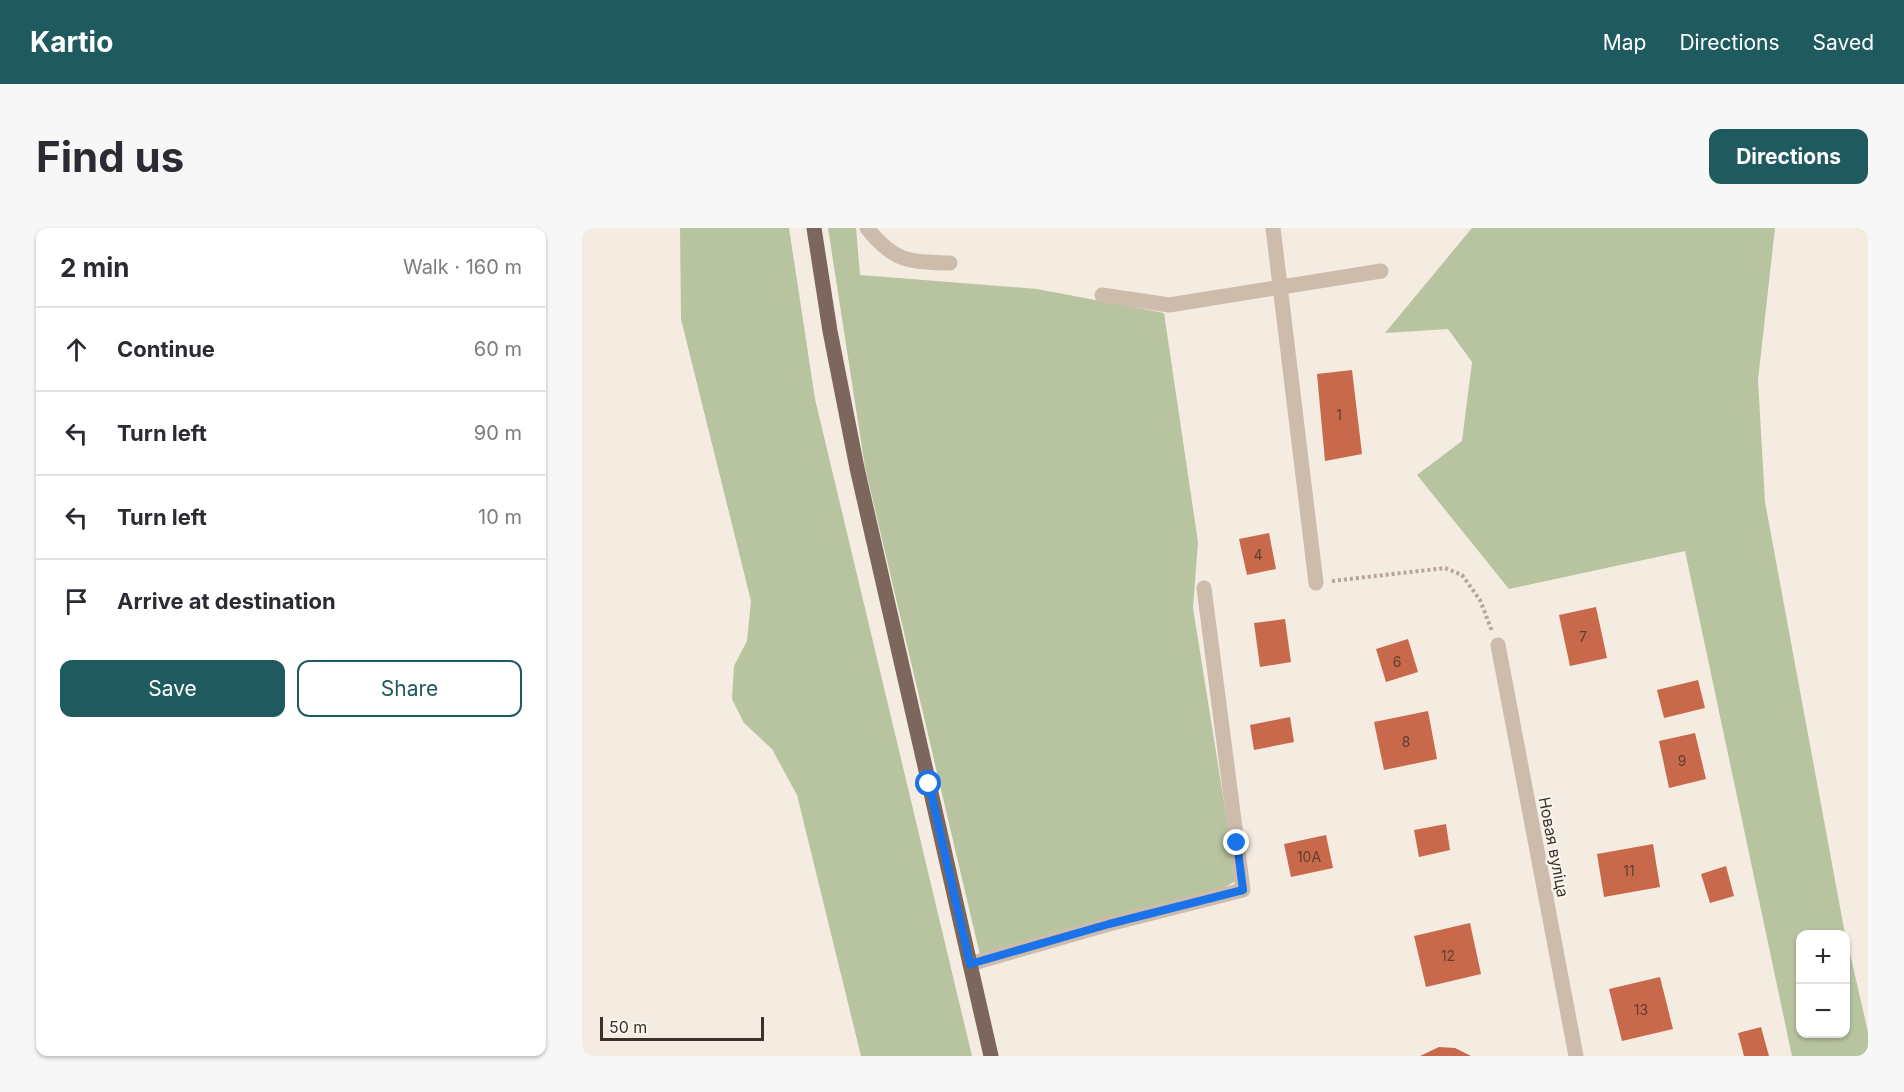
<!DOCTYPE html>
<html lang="en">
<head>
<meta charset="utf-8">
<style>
	body { margin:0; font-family:Inter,sans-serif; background:#f7f7f7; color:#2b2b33 }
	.controls { position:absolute; right:18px; bottom:18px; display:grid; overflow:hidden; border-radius:12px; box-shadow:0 2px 4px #0004 }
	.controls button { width:54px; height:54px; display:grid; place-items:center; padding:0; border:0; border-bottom:2px solid #e1e1e2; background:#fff; color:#2b2b33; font:30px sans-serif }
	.scale { position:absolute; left:18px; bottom:15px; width:164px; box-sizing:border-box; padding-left:6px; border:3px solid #3b302b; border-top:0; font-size:16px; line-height:21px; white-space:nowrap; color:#3b302b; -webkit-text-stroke:4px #fbf5ee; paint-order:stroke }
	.stop { position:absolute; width:18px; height:18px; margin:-14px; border:4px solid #1a73e8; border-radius:50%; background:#fff }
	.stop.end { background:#1a73e8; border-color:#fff; box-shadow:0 2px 6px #0008 }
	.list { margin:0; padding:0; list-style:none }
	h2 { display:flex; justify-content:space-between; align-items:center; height:78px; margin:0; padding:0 24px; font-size:26px }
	h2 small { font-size:20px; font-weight:400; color:#7c7c81 }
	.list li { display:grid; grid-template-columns:39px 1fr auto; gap:18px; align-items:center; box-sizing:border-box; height:84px; padding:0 24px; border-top:2px solid #e1e1e2 }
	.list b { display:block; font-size:22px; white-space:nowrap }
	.list em { font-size:20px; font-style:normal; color:#7c7c81 }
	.actions { display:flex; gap:12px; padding:18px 24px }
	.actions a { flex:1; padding:14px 0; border:2px solid #1f5a5e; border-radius:12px; text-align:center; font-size:21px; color:#1f5a5e }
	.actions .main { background:#1f5a5e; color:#fff }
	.icon { flex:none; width:33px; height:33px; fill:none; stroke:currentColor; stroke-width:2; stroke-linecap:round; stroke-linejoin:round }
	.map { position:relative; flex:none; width:1286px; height:828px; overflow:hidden; border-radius:12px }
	header { display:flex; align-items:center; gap:36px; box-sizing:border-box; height:84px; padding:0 30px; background:#1f5a5e; color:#fff }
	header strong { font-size:28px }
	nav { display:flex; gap:33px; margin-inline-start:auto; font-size:21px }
	.intro { display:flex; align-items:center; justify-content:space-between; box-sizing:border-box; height:144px; padding:0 36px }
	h1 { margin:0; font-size:42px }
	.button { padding:15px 27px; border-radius:12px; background:#1f5a5e; color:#fff; font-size:21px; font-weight:700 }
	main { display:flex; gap:36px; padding:0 36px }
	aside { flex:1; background:#fff; border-radius:12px; box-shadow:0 2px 4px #0004 }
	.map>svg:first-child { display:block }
	.green { fill:#b8c4a0 }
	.building { fill:#c8694b }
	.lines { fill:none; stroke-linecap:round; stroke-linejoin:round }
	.path { stroke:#b9a596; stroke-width:4; stroke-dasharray:3 3; stroke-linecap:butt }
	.minor { stroke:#cdbbac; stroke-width:15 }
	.major { stroke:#7d675c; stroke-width:15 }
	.route { stroke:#1a73e8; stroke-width:8 }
	.labels { text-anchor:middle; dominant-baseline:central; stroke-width:4.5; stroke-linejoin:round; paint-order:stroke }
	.number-label { font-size:14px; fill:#5e3e33 }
	.street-label { font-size:16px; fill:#3b302b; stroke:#fbf5ee }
</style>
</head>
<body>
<header>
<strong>Kartio</strong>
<nav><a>Map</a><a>Directions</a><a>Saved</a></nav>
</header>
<div class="intro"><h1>Find us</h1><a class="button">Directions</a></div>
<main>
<aside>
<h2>2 min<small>Walk · 160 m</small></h2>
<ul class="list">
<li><svg class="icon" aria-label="ahead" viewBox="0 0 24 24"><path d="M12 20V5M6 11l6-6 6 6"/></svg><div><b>Continue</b></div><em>60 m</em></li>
<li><svg class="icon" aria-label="left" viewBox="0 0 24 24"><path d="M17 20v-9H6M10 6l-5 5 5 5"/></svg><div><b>Turn left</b></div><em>90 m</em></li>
<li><svg class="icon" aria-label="left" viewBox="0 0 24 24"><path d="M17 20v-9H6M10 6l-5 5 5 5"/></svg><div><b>Turn left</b></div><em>10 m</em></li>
<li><svg class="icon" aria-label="arrive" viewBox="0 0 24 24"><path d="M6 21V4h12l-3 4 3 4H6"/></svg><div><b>Arrive at destination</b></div></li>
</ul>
<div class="actions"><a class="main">Save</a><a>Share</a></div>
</aside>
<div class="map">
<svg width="1286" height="828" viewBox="0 0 1286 828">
	<rect width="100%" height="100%" fill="#f4ebe1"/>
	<!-- green -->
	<path class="green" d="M98 0H207L233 171 390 828H279L215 567 190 521 162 495 150 471 152 438 165 413 169 373 99 91Z
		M246 0H274L278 47 455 61 582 85 616 314 611 380 653 643 652 654 640 661 398 727 283 239Z
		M890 0H1193L1176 152 1183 274 1263 706H1218V806H1264V708L1286 804V828H1210L1103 323 927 361 835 247 880 213 890 134 866 101 803 105Z"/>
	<!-- building -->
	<path class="building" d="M770 142 780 226 743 233 735 146Z
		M687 305 694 341 665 347 657 311Z
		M1014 379 1025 430 988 438 977 387Z
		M703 391 709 434 678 439 672 395Z
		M826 411 836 444 804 454 794 421Z
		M1116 452 1123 480 1082 490 1075 462Z
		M846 483 855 531 802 542 792 494Z
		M708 489 712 514 672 522 668 497Z
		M1113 505 1124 551 1087 560 1077 513Z
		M864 596 868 622 837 629 832 602Z
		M744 607 751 640 709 649 702 616Z
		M1071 616 1078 659 1022 669 1015 626Z
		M1144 638 1152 668 1128 675 1119 646Z
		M888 695 899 746 844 759 832 708Z
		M1078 749 1091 801 1040 813 1027 761Z
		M1179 799 1187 828H1162L1156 805Z
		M857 819 873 820 889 828H838Z"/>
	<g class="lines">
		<!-- path -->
		<path class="path" d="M750 353 863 340 880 347 898 372 910 403"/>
		<!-- minor -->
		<path class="minor" d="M285 0C312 34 326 34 368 35
			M691 0 734 355
			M520 67 587 77 799 43
			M916 417 994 828
			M388 736 527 696 661 662 622 360"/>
		<!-- major -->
		<path class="major" d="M232 0 248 103 275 240 409 828"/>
	</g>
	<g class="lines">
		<!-- route -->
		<path class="route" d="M347 556 388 736 527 696 661 662 655 615"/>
	</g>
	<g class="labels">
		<!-- number labels -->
		<g class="number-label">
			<text x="757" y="186">1</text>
			<text x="676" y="326">4</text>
			<text x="1001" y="408">7</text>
			<text x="815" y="433">6</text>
			<text x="824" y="513">8</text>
			<text x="1100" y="532">9</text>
			<text x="727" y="628">10А</text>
			<text x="1047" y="642">11</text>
			<text x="866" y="727">12</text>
			<text x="1059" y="781">13</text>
		</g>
		<!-- street labels -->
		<g class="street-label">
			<text transform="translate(972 619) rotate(79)">Новая вуліца</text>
		</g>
	</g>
</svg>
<div class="controls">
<button>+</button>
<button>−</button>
</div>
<div class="scale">50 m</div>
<div class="stop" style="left:347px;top:556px"></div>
<div class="stop end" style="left:655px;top:615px"></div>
</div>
</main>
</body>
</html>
